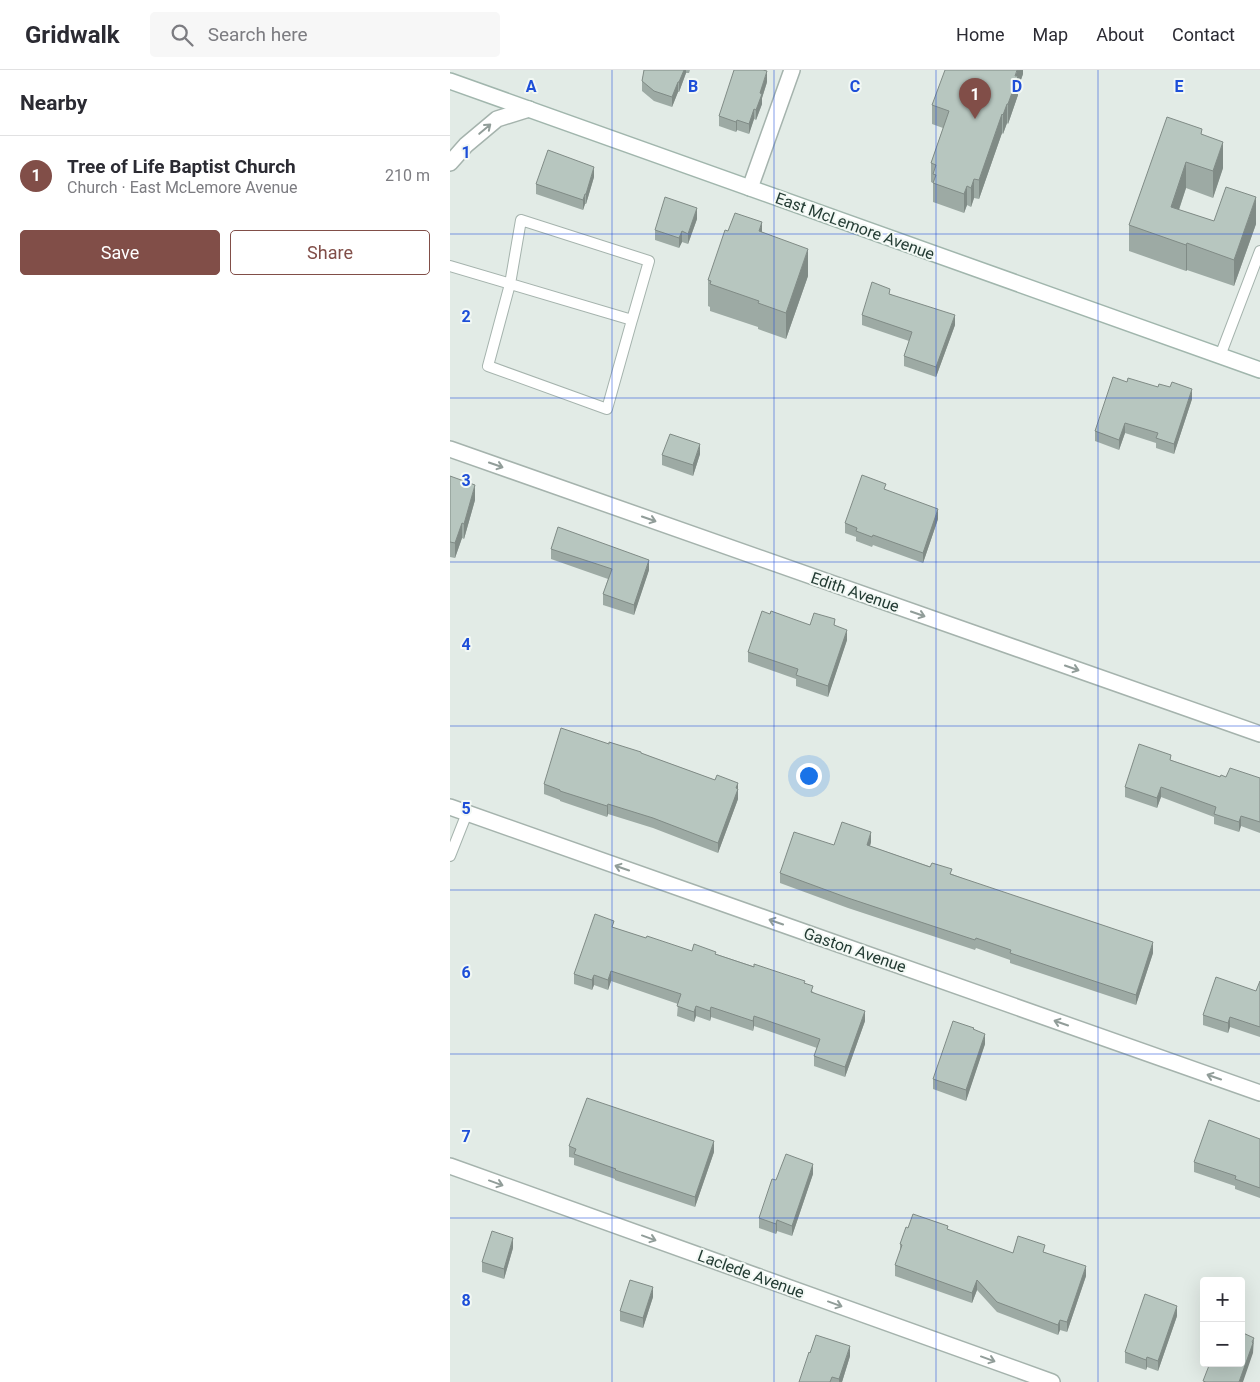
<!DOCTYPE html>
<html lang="en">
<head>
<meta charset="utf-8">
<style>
	body { margin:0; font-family:Roboto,sans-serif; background:#f7f7f7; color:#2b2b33 }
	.controls { position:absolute; right:15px; bottom:15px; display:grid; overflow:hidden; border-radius:5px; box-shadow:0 5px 20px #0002 }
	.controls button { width:45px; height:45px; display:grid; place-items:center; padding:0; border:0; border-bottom:1px solid #e1e1e2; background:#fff; color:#2b2b33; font:25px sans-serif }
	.you { position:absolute; left:358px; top:705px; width:18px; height:18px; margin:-12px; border:4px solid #fff; border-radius:50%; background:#1a73e8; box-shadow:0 0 0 8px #1a73e833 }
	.badge { display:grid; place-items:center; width:32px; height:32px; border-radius:50%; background:#814e48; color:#fff; font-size:16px; font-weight:700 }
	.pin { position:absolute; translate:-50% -41px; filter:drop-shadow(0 1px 2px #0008) }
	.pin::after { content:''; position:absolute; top:26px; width:18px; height:15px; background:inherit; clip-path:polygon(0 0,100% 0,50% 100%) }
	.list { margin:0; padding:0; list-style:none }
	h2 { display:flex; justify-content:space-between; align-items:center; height:65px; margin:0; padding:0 20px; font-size:21px }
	h2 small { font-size:16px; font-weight:400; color:#7c7c81 }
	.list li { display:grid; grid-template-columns:32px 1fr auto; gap:15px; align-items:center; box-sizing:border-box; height:80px; padding:0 20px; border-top:1px solid #e1e1e2 }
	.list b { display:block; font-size:19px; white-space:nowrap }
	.list p { margin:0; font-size:16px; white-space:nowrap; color:#7c7c81 }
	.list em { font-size:16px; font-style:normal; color:#7c7c81 }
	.actions { display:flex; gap:10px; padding:15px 20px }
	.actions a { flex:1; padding:11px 0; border:1px solid #814e48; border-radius:5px; text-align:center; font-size:18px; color:#814e48 }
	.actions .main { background:#814e48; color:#fff }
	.icon { flex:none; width:28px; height:28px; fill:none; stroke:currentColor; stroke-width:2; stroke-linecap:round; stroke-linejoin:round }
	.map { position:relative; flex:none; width:810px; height:1312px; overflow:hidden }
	header { display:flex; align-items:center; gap:30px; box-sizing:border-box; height:70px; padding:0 25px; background:#fff; border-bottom:1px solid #e1e1e2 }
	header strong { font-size:24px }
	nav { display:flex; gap:28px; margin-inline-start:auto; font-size:18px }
	.search { width:350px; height:45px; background:#f7f7f7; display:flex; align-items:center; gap:12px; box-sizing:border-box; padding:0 18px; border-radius:5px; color:#7c7c81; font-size:19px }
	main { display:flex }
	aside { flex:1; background:#fff }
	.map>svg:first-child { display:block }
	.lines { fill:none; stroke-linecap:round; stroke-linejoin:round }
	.service-casing { stroke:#a5b3ad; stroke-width:12 }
	.minor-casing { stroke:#a5b3ad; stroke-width:18 }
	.tertiary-casing { stroke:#a5b3ad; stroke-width:18 }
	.secondary-casing { stroke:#a1b6ad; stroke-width:18 }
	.service { stroke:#fff; stroke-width:10 }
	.minor { stroke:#fff; stroke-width:15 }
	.tertiary { stroke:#fff; stroke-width:15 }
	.secondary { stroke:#fff; stroke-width:15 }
	.wall { fill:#9daaa4 }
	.shaded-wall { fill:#808b86 }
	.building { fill:#b7c6bf; stroke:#808b86 }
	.oneway { stroke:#919d99 }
	.grid { fill:none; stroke:#1d4ed8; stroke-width:1; stroke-opacity:0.55 }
	.labels { text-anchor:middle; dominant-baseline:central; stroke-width:4; stroke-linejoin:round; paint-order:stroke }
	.street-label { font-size:16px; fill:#233b33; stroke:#f2f8f4 }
	.grid-label { font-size:16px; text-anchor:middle; font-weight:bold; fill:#1d4ed8; stroke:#f2f8f4; stroke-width:4; stroke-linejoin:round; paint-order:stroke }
</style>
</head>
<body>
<header>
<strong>Gridwalk</strong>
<div class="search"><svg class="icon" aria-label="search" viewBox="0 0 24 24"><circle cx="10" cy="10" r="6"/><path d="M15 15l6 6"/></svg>Search here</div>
<nav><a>Home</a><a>Map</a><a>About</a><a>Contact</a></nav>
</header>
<main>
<aside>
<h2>Nearby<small></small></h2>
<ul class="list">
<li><span class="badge">1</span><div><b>Tree of Life Baptist Church</b><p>Church · East McLemore Avenue</p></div><em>210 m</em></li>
</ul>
<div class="actions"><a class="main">Save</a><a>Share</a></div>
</aside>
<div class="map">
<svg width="810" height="1312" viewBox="0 0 810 1312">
	<rect width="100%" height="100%" fill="#e2ebe6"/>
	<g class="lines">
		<!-- service casing -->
		<g class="service-casing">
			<path id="service" d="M0 196 182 250 157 339 38 296 60 214 71 150 199 191 182 250
				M770 286 810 181
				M0 786 17 743"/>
		</g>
		<!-- minor casing -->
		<g class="minor-casing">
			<path id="minor" d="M300 118 342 0
				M0 379 810 664
				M0 737 810 1023
				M0 1096 602 1312"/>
		</g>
		<!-- tertiary casing -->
		<g class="tertiary-casing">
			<path id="tertiary" d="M0 93 16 75 47 49 79 39"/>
		</g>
		<!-- secondary casing -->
		<g class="secondary-casing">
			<path id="secondary" d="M0 11 810 300"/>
		</g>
		<!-- service -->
		<use href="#service" class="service"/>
		<!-- minor -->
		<use href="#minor" class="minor"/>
		<!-- tertiary -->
		<use href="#tertiary" class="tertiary"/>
		<!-- secondary -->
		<use href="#secondary" class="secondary"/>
	</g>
	<!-- wall -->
	<path class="wall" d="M194 0H240L239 3H236L229 22H228L222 37 204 31 192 21V11Z
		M573 4 568 18V25L558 54 557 53 553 64 552 63 529 129 524 128 521 137 517 135 514 143 483 132V113L481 112V93L493 58 482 54V35Z
		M317 12 312 28V34L306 50 304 49 299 64 287 60 286 62 269 56V46Z
		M752 64 773 98 763 128 736 118 729 140 764 151 806 154 784 216 737 200 736 201 679 181V155Z
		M144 107 136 134H135L133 140 86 124V114Z
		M247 149 238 174 232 172 229 178 205 170V160Z
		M278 161 312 162 358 206 336 269 308 259V257L260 241V237L258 236V210Z
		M440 224 505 255 486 307 454 296V286L459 271 412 255V245Z
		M677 312 742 329 724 384 706 378V373L675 363 669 380 645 371V361Z
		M250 384 243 406 212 395V385Z
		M0 406 25 430 14 469 12 468 5 488 0 487Z
		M436 420 488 449 473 493 423 475 422 477 406 471V467L395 463V453Z
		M101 479 199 500 184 545 153 535V524L158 509 101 489Z
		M320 544 360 555 385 556 397 570 378 627 346 616V609L298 592V582Z
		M159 674 191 683 265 710 288 713V729L268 783 203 758 158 744 157 747 110 731V730L94 724V714Z
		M721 690 770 707 810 708V763L791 756 789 762 764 754V747L711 727 707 738 675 727V717Z
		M421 772 420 776 502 804 703 883 686 935 560 893V890L526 878 525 880 398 838 330 813V803L384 775Z
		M164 858 196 868 242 881 266 884 355 913 363 922 415 951 395 1007 364 996V986L367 978 304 956 303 961 261 947 260 951 246 946 244 952 227 946 228 934 161 911 158 920 144 915 142 920 124 914V904Z
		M810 911V967L780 957 778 963 753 955V945L806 921Z
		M524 960 535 974 516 1031 483 1019V1009Z
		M810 1069V1128L785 1119V1116L744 1102V1092Z
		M119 1076 264 1082 245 1137 165 1110V1109L124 1095V1088L119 1087Z
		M363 1104 342 1166 327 1161 326 1164 309 1158V1148L326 1110Z
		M458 1158 498 1160 563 1183 595 1182 636 1206 617 1262 610 1260 608 1265 547 1242 527 1220 522 1233 445 1206V1195L450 1183V1174Z
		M63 1178 54 1209 32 1202V1192Z
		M203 1227 193 1258 170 1251V1241Z
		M727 1246 708 1301 697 1297 696 1300 675 1293V1282Z
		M400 1286 392 1312H349Z"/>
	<!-- shaded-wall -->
	<path class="shaded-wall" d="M234 0H236V3L229 22V12Z
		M567 0H573V4L568 18V25L558 54V34Z
		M317 1V12L312 28V34L306 50V40L310 23Z
		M228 12V22L222 37V27Z
		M557 34V53L553 64V45Z
		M304 39V49L299 64V54Z
		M552 44V63L529 129V110Z
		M287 50V60L286 62V52Z
		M773 72V98L763 128V101Z
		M736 92V118L721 163V137Z
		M144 97V107L136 134V124Z
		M524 109V128L521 137V118Z
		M517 116V135L514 143V124Z
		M135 124V134L133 140V130Z
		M806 127V154L784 216V190Z
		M247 138V149L238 174V164Z
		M312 152V178L309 161Z
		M232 161V172L229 178V168Z
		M737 173V200L736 201V175Z
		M358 179V206L336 269V243Z
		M505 245V255L486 307V297Z
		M742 319V329L724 384V374Z
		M675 353V363L669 380V370Z
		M250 374V384L243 406V395Z
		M25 415V430L14 469V454Z
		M488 439V449L473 493V483Z
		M12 453V468L5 488V473Z
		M199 490V500L184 545V535Z
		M397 560V570L378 627V616Z
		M288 713V729L268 783V773Z
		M711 717V727L707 738V728Z
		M158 734V744L157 747V736Z
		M791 746V756L789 762V752Z
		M421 762V772L417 786V775Z
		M703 872V883L686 935V925Z
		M161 901V911L158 920V910Z
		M144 905V915L142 920V910Z
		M246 936V946L244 952V942Z
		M261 937V947L260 951V941Z
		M415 941V951L395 1007V997Z
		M304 946V956L303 961V951Z
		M780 947V957L778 963V953Z
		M535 964V974L516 1031V1020Z
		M264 1071V1082L245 1137V1127Z
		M363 1094V1104L342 1166V1156Z
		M327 1150V1161L326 1164V1154Z
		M63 1168V1178L54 1209V1199Z
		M636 1196V1206L617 1262V1252Z
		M527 1210V1220L522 1233V1223Z
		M203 1217V1227L193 1258V1248Z
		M727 1236V1246L708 1301V1291Z
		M610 1250V1260L608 1265V1255Z
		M804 1268 803 1283 793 1312H789Z
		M400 1276V1286L392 1312H389V1309Z
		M697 1287V1297L696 1300V1290Z"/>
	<!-- building -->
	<path class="building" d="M194 0H234L229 12H228L222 27 204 21 192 11Z
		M284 0H313L317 1 310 23 312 24 306 40 304 39 299 54 287 50 286 52 269 46Z
		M495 0H567L565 6H568L558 34H557L553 45 552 44 529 110 524 109 521 118 517 116 514 124 483 113 486 105 483 104 486 95 481 93 499 41 482 35Z
		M717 47 752 59 751 64 773 72 763 101 736 92 721 137 764 151 776 117 806 127 784 190 737 173 736 175 679 155Z
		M98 80 144 97 136 124H135L133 130 86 114Z
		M215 127 247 138 238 164 232 161 229 168 205 160Z
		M285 143 312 152 309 161 358 179 336 243 308 233 309 231 260 214 261 211 258 210 275 160 278 161Z
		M422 212 440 219 439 224 505 245 486 297 454 286 462 262 412 245Z
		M663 307 677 312 678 308 708 317 709 314 720 317 722 312 742 319 724 374 706 368 708 363 675 353 669 370 645 361Z
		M220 364 250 374 243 395 212 385Z
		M412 405 436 414 434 419 488 439 473 483 423 465 422 467 406 461 407 458 395 453Z
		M0 406 25 415 14 454 12 453 5 473 0 472Z
		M108 457 199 490 184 535 153 524 162 499 101 479Z
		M312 541 320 544 321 541 360 555 364 543 385 549 384 555 397 560 378 616 346 605 348 599 298 582Z
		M111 658 159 674V672L191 682V683L265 710 267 705 288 713 286 718 288 719 268 773 203 748 158 734 157 736 110 721V720L94 714Z
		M689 674 721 685 720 690 770 707 771 705 776 707 780 698 810 708V752L791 746 789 752 764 744 766 737 711 717 707 728 675 717Z
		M392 752 421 762 417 775 480 797 482 793 502 799 500 804 703 872 686 925 560 883 561 880 526 868 525 870 398 828 330 803 344 762 384 775Z
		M145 844 164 851 162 857 196 868 197 866 242 881 244 874 266 882 265 884 304 897V894L355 911 354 913 363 916 361 922 415 941 395 997 364 986 370 969 304 946 303 951 261 937 260 941 246 936 244 942 227 936 231 924 161 901 158 910 144 905 142 910 124 904Z
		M766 907 806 921 810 911V957L780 947 778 953 753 945Z
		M503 951 524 958 523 959 535 964 516 1020 483 1009Z
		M137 1028 264 1071 245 1127 165 1100 166 1099 124 1084 126 1079 119 1076Z
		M759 1050 810 1069V1118L785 1109 786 1106 744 1092Z
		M336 1084 363 1094 342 1156 327 1150 326 1154 309 1148 322 1109 326 1110Z
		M463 1144 498 1156 497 1159 563 1183 568 1166 595 1175 593 1182 636 1196 617 1252 610 1250 608 1255 547 1232 527 1210 522 1223 445 1195 452 1175 450 1174 456 1157 458 1158Z
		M42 1161 63 1168 54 1199 32 1192Z
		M180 1210 203 1217 193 1248 170 1241Z
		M695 1224 727 1236 708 1291 697 1287 696 1290 675 1282Z
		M791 1262 804 1268 802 1272 803 1273 789 1312H756L753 1311 760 1293H791Z
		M366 1265 400 1276 389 1309 382 1307 380 1312H349L359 1282 360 1283Z"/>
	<!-- one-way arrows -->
	<defs><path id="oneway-shaft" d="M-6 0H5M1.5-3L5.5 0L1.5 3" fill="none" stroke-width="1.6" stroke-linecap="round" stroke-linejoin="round" transform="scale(1.25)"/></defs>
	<g class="oneway">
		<use href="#oneway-shaft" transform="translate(35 59) rotate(-40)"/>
		<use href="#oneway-shaft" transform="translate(46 395) rotate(19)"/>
		<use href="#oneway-shaft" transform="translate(199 449) rotate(19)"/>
		<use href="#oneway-shaft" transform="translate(468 544) rotate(19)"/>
		<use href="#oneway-shaft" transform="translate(622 598) rotate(19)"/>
		<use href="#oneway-shaft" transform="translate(172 798) rotate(-161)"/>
		<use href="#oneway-shaft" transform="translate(326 852) rotate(-161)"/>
		<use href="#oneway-shaft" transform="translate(611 953) rotate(-161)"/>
		<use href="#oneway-shaft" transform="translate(764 1007) rotate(-161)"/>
		<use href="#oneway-shaft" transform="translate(46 1113) rotate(20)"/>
		<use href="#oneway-shaft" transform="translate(199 1168) rotate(20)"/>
		<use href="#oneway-shaft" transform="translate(385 1234) rotate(20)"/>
		<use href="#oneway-shaft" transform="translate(538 1289) rotate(20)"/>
	</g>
	<!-- grid -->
	<path class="grid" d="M162 0V1312M324 0V1312M486 0V1312M648 0V1312M0 164H810M0 328H810M0 492H810M0 656H810M0 820H810M0 984H810M0 1148H810"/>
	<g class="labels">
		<!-- street labels -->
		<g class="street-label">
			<text transform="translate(405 156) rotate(20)">East McLemore Avenue</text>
			<text transform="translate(405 522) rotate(19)">Edith Avenue</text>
			<text transform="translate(405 880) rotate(19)">Gaston Avenue</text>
			<text transform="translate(301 1204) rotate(20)">Laclede Avenue</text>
		</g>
	</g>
	<g class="grid-label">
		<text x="81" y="22">A</text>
		<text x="243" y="22">B</text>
		<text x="405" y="22">C</text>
		<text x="567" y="22">D</text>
		<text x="729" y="22">E</text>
		<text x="16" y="88">1</text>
		<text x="16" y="252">2</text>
		<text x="16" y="416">3</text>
		<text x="16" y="580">4</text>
		<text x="16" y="744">5</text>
		<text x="16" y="908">6</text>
		<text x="16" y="1072">7</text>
		<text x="16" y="1236">8</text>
	</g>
</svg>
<div class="controls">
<button>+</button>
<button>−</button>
</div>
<div class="you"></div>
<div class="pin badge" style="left:525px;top:49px">1</div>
</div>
</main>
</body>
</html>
